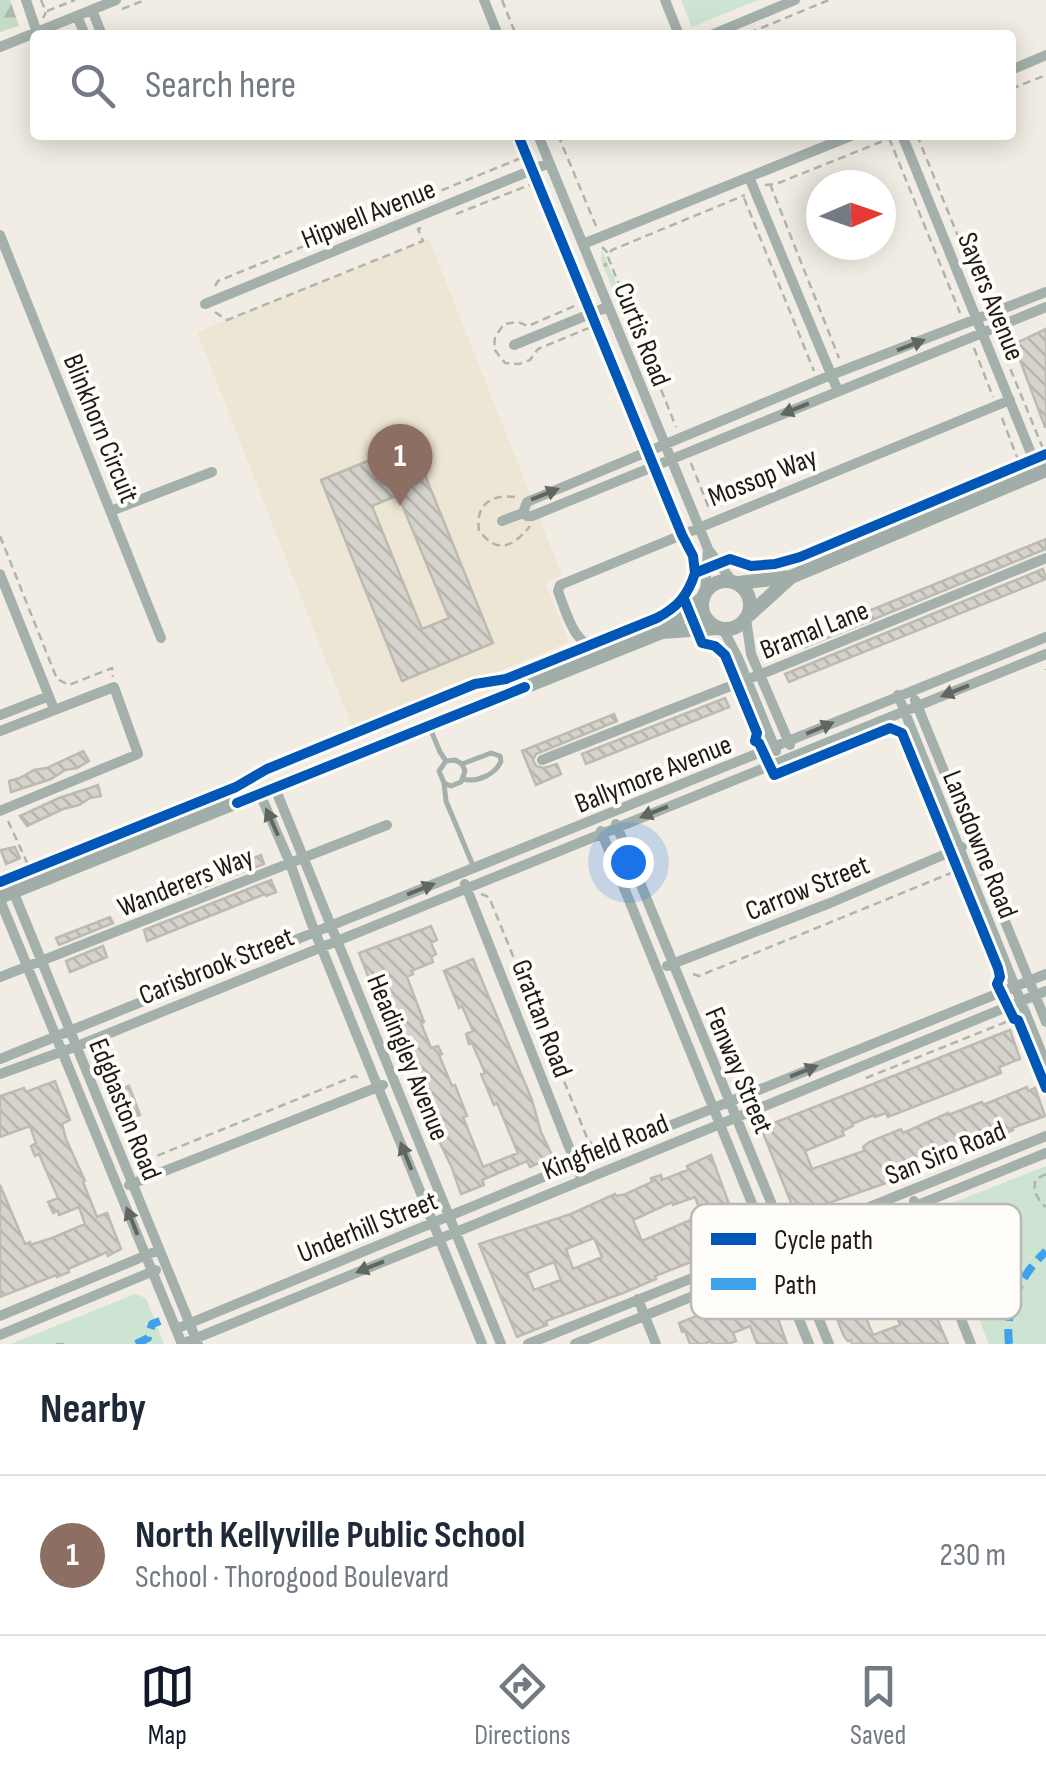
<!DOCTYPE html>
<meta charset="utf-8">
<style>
:root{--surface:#fff;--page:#f2f2f3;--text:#1f2937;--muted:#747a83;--line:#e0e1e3;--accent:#111827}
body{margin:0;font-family:"Sofia Sans Condensed",sans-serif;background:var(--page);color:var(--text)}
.compass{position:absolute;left:806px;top:170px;width:90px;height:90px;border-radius:50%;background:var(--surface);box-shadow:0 5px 25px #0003;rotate:88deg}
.you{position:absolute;left:628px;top:862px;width:35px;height:35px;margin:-25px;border:8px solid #fff;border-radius:50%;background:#1a73e8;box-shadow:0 0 0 15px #1a73e833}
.badge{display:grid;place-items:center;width:65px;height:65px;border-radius:50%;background:var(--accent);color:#fff;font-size:32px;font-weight:700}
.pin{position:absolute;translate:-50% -82px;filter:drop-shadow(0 2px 5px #0008)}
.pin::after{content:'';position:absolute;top:52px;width:35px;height:30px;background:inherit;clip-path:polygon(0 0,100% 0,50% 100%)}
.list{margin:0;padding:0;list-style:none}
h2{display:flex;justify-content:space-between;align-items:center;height:130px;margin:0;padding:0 40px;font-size:42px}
h2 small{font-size:32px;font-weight:400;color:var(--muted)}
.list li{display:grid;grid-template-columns:65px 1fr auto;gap:30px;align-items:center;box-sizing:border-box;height:160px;padding:0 40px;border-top:2px solid var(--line)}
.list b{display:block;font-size:38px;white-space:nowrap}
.list p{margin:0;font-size:32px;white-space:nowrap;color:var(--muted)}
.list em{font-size:32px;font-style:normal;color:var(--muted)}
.icon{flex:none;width:55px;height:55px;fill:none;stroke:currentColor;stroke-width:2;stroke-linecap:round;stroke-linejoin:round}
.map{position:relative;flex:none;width:1046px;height:1344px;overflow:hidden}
.search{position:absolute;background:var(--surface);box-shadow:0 5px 25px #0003;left:30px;right:30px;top:30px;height:110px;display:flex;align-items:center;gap:25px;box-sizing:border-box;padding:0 35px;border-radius:10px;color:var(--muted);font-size:38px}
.sheet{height:290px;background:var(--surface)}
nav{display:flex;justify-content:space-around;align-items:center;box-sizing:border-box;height:140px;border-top:2px solid var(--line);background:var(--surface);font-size:28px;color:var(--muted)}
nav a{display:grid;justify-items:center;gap:5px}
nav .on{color:var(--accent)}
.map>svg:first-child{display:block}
</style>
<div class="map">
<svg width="1046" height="1344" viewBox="0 0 1046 1344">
<defs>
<pattern id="grass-dots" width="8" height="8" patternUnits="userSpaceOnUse" patternTransform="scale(2.5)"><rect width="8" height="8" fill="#cde4d2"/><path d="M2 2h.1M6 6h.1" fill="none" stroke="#b0c3b3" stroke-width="1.8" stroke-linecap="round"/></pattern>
<pattern id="forest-firs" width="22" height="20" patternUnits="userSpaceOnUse" patternTransform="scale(2.5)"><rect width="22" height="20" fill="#c4dbc8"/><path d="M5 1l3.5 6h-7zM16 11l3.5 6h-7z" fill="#a8bbab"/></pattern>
<pattern id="building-back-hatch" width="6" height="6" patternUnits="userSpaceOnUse" patternTransform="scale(2.5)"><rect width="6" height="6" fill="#d6d3cc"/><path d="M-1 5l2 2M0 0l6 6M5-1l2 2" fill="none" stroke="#b7b5ae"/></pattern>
</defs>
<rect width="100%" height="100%" fill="#f1ede4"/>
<path fill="#ede6d4" d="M429 239 562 575 545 583 569 642 354 732 197 332Z"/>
<path fill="url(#grass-dots)" d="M602 250 634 325 628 327 601 260Z"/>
<path fill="url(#forest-firs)" d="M0 0H10L19 26 0 32Z"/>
<path fill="#cde4d2" d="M681 0H758L692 27Z
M1046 1166V1344H989L938 1216 942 1207Z
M135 1294 146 1298 164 1344H11Z"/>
<path fill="url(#building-back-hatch)" stroke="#bdbab2" stroke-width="2.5" fill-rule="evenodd" d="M1046 329V427H1045L1014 344Z
M412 443 493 643 402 681 321 480ZM398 495 449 618 422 629 372 506Z
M1046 539V549L805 647 802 638Z
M1043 569 1046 579 789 682 785 674Z
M725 698 729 707 586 764 582 754Z
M614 714 617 721 536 754 533 760 536 766 544 768 557 764 561 774 536 785 522 751Z
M83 751 89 761 77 768 65 770 51 779 11 792 9 781 20 778 34 770 47 768Z
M98 785 101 796 90 798 79 805 63 809 27 826 20 816 59 798Z
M15 847 20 858 6 864 1 850Z
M261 855 264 864 237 874 234 867Z
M211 877 213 884 187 894 184 887Z
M271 880 276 892 266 896 265 894 147 941 144 930Z
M161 896 163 903 138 913 135 907Z
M110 917 113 923 59 945 56 938Z
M431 926 437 940 431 943 436 954 431 957 433 962 411 971 413 974 407 977 424 1022 421 1023 431 1048 438 1046 442 1054 439 1055 452 1086 455 1085 467 1116 463 1117 483 1167 518 1153 497 1103 494 1105 481 1074 485 1073 472 1043 469 1044 466 1034 473 1031 462 1006 459 1008 444 971 473 959 532 1100 541 1132 553 1157 530 1167 527 1161 482 1180 484 1185 461 1194 452 1168 419 1099 422 1098 380 997 384 995 377 978 370 981 359 953Z
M103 946 107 957 70 972 66 961Z
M1010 1030 1020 1059 999 1067 1001 1073 888 1117 886 1113 875 1117 874 1115 852 1124 853 1126 842 1131 844 1135 805 1151 812 1169 864 1151 863 1147 869 1142 901 1129 903 1133 948 1113V1115L982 1102 983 1105 1027 1087 1028 1091 1035 1088 1045 1116 1012 1128 1013 1130 985 1142 984 1139 959 1149 961 1154 923 1170 921 1166 887 1178 889 1182 823 1205 825 1209 798 1220 761 1128Z
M55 1081 70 1120 62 1124 66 1139 85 1181 83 1182 97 1217 107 1213 121 1249 108 1256 107 1252 68 1269 69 1272 57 1277 56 1275 0 1297V1185L25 1244 30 1242V1245L52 1238 85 1224 79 1207 59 1215 58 1211 53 1213 48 1202 58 1198 39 1154 35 1156 31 1146 36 1143 30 1126 0 1137V1096L24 1088 26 1092Z
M129 1086 140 1115 128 1119 117 1091Z
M711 1155 743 1242 655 1276 656 1279 623 1293 546 1321 547 1325 517 1337 479 1244 571 1214 615 1194 616 1196 626 1194 652 1182 651 1178 661 1175 662 1180 688 1170 687 1166ZM695 1197 702 1215 642 1241 633 1220 672 1202 673 1205ZM594 1238 602 1257 573 1269 566 1249ZM554 1262 561 1280 534 1290 527 1273Z
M907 1231 918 1258 915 1259 929 1300 948 1344H852L851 1340 848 1341 844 1336 827 1295 823 1296 812 1269 849 1252ZM882 1294 886 1304 891 1302 900 1325 873 1335 864 1313 867 1312 863 1301Z
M767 1288 787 1344H757L750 1326 733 1333 736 1341 728 1344H712L711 1341 704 1344H690L685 1331 682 1332 679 1323Z"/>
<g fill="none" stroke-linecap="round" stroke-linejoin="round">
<path stroke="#afb4ae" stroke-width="2.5" stroke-dasharray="8 5" stroke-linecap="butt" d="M41 0 46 12 43 18
M502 0 516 35
M122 9 145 0
M47 11 75 0
M749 33 829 0
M1011 89 1046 75
M558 135 596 226
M917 135 985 303
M889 138 960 313
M770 184 839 358
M765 185 776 184 888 139
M744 198 814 371
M456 214 537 182
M602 247 609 254 608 257 676 427
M610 252 612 250 745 195
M215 286 218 281 526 156
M586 301 528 326 518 322 504 324 495 337 494 349 505 363 519 364 530 360 538 349 596 325
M215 312 227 320 423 241 418 229 421 228
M1008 334 1001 346 1044 451
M974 348 993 397
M1002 418 1020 465
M691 463 710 511
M515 497C491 494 475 505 479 530 497 556 514 546 530 526
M0 536 57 679 69 685 112 668 113 677
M1046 669V670
M8 821 30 869
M481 894 489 897 588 1140 592 1144
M693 974 699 976 956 871
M866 1078 1016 1018
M136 1163 140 1166 144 1161 355 1076 362 1080
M1046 1174 1036 1179C1032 1189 1037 1200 1046 1207
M56 1344H67"/>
<path stroke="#a4b0ab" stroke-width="5" d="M430 728 440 752 446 761
M462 764 465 771 461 782 451 786 444 783 439 771 446 761 455 760 462 764 491 753 500 756 501 761C496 774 477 783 463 779
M444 783 446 801 474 868"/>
<path stroke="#a4b0ab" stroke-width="10" d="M26 0 37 33
M484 0 498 35
M665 0 679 35
M92 10 102 35
M77 16 85 35
M711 35 795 0
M0 47 116 0
M1011 70 1046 55
M538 135 708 549 732 581
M902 135 1039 473
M749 177 838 391
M0 235 161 638
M583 244 853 135
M1046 292 831 375 527 502 523 513 527 516H532L1046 307
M205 304 549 163
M514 345 607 307
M111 511 212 472
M502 521 523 513
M0 574 54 709
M705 592 708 550
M746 619 751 654 790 745
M723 629 738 658 776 751
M604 655C572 640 570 623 558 591L560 585 1010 400
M898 695 1046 1064
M915 700 1046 1022
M0 715 49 696
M0 731 114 687 138 754 0 811
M542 760 769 671 1046 558
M275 788 501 1344
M260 794 290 863 311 922 482 1344
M616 824 829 1344
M601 831 809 1344
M465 884 582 1180
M13 891 198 1344
M0 900 182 1344 1046 991
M667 966 830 903 962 847
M0 977 387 825
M0 1059 1046 637
M0 1074 80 1045 1046 654
M129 1185 383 1085
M914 1201 971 1344
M638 1299 656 1344
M0 1316 159 1250
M176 1329 575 1164 1046 974
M0 1335 156 1270
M528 1344 1046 1136
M575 1344 1046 1153"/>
<path stroke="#a1ada8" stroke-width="14" d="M702 605a24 24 0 1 1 48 0a24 24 0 1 1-48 0Z
M738 583 791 577 1046 470
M749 615 791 577
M662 632 703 598
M0 897 662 632 717 628"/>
<path stroke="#3da2ea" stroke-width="8" stroke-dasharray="15 8" stroke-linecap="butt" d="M136 1344 148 1338 152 1324 160 1321
M1009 1344C1005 1306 1019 1278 1046 1251"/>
<g stroke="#fefdf9" stroke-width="16">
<path id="cycleway" d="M518 135 682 535 693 556 695 573
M684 599 702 643 715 646 725 655 757 733 755 741 759 743 774 775 890 728 902 733 998 968 1000 977 997 984 1014 1019 1018 1020 1046 1088
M237 803 525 687
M0 882 236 787 267 769 475 684 506 679 657 618C678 607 688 595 695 573L730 559 751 566 775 564 800 557 1046 454"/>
</g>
<use href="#cycleway" stroke="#0057b8" stroke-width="10"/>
</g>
<defs><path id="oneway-solid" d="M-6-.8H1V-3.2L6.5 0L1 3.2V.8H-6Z" transform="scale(2.5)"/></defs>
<g fill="#616660">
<use href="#oneway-solid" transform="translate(911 345) rotate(-21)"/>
<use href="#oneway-solid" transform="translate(795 409) rotate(158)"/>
<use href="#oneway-solid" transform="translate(545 494) rotate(-22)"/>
<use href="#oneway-solid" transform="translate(955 691) rotate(158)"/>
<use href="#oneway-solid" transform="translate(820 728) rotate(-23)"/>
<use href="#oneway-solid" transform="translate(654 812) rotate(158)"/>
<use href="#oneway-solid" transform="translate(272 822) rotate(-114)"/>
<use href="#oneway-solid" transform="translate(421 889) rotate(-22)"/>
<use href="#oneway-solid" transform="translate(804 1071) rotate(-22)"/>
<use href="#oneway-solid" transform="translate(406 1156) rotate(-112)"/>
<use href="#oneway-solid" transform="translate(132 1221) rotate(-112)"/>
<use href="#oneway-solid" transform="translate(370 1267) rotate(158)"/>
</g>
<g text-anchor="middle" stroke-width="8" stroke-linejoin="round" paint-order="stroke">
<g font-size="28" fill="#1e1b15" stroke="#fefdf9">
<text transform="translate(368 213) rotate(-22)" y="10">Hipwell Avenue</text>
<text transform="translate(992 296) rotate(68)" y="10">Sayers Avenue</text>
<text transform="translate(643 334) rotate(68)" y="10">Curtis Road</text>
<text transform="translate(102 428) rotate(68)" y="10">Blinkhorn Circuit</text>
<text transform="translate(762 476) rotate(-22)" y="10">Mossop Way</text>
<text transform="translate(814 629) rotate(-22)" y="10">Bramal Lane</text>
<text transform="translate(653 773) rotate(-22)" y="10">Ballymore Avenue</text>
<text transform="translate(981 844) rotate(68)" y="10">Lansdowne Road</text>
<text transform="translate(185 881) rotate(-22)" y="10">Wanderers Way</text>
<text transform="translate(807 887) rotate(-22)" y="10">Carrow Street</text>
<text transform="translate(216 965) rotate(-22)" y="10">Carisbrook Street</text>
<text transform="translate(543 1018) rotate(69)" y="10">Grattan Road</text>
<text transform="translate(409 1057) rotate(68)" y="10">Headingley Avenue</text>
<text transform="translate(740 1070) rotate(67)" y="10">Fenway Street</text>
<text transform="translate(126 1109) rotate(68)" y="10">Edgbaston Road</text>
<text transform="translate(605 1146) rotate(-22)" y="10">Kingfield Road</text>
<text transform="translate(945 1152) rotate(-22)" y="10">San Siro Road</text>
<text transform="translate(367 1226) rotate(-22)" y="10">Underhill Street</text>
</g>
</g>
<rect x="691" y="1204" width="330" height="115" rx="15" fill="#fefdf9" stroke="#bbb9b5" stroke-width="2.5"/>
<rect x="711" y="1233" width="45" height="12" fill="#0057b8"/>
<rect x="711" y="1278" width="45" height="12" fill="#3da2ea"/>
<g font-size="28" fill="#1e1b15">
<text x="774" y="1249">Cycle path</text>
<text x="774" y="1294">Path</text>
</g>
</svg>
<svg class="compass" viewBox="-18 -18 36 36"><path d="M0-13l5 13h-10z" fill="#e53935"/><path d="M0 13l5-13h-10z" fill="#747a83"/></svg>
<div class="you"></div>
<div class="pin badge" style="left:400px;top:506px;background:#8d6e63">1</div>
<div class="search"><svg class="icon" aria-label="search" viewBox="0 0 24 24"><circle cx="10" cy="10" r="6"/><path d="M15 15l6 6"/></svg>Search here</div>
</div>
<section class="sheet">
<h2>Nearby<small></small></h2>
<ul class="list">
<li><span class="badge" style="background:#8d6e63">1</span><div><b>North Kellyville Public School</b><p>School · Thorogood Boulevard</p></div><em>230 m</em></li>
</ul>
</section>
<nav>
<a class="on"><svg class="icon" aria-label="map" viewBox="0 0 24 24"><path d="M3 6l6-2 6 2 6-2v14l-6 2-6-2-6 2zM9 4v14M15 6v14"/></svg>Map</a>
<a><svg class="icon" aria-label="directions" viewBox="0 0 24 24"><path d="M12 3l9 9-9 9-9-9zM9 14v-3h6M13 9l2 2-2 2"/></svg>Directions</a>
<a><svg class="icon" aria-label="saved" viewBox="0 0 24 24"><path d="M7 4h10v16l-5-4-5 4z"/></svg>Saved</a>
</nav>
